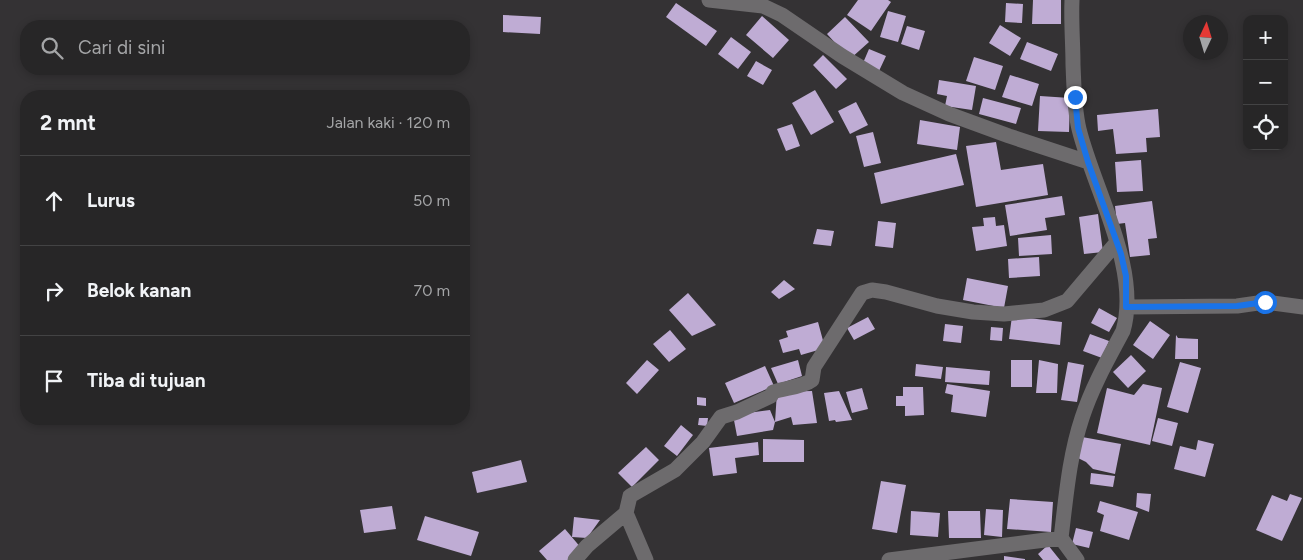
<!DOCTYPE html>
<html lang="id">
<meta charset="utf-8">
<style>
:root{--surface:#272627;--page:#2f2e2f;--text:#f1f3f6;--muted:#a4a5a7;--line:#434344}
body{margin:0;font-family:Figtree,sans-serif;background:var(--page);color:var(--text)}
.controls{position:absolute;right:15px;top:15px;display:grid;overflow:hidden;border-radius:10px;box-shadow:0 2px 8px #0003}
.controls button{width:45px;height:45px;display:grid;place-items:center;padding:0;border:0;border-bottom:1px solid var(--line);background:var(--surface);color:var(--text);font:25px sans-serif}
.compass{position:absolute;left:1183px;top:15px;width:45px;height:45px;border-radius:50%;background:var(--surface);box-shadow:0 2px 8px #0003;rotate:4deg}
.stop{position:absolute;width:15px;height:15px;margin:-11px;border:4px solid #1a73e8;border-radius:50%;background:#fff}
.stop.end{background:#1a73e8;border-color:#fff;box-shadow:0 1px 5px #0008}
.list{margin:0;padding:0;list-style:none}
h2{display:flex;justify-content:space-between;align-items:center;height:65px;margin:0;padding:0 20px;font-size:21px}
h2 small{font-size:16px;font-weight:400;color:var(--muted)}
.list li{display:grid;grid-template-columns:32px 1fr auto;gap:15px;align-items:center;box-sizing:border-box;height:90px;padding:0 20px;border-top:1px solid var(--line)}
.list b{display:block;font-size:19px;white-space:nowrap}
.list em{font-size:16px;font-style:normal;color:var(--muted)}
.icon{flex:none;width:28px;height:28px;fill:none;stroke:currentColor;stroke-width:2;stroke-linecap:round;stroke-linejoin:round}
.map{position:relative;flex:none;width:1303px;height:560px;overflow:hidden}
.search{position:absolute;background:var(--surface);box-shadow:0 2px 8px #0003;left:20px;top:20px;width:450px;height:55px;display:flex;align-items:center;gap:12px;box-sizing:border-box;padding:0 18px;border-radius:20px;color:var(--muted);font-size:19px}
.panel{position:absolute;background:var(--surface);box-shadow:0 2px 8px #0003;left:20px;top:90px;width:450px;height:335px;border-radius:20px}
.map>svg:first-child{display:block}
</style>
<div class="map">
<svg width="1303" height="560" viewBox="0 0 1303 560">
<rect width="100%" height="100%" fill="#343234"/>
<path fill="#bfacd4" d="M858 0H888L891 2 871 31 847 15Z
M1033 0H1061V24H1032Z
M676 3 717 31 706 46 666 17Z
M1006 3 1023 4 1022 23 1005 22Z
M888 11 906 16 898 42 880 37Z
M503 15 541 17 540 34 503 32Z
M762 16 789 40 773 58 746 35Z
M845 17 869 42 850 59 827 34Z
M1000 25 1021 38 1010 56 989 43Z
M907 26 925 31 919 50 901 44Z
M731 37 751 52 738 69 718 54Z
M1027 42 1058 54 1051 71 1020 59Z
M869 49 886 56 879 71 863 63Z
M823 55 847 79 836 89 813 65Z
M974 57 1003 66 995 90 966 81Z
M756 61 772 70 763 85 747 76Z
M1010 75 1039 84 1032 106 1002 97Z
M939 80 976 86 972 110 945 106 947 96 937 94Z
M815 90 834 122 811 135 792 103Z
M1040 96 1070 98 1069 132 1038 131Z
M983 98 1021 108 1016 124 979 114Z
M856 102 868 125 850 134 838 111Z
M1158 109 1160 137 1146 138 1147 152 1116 154 1113 129 1098 131 1097 115Z
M920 120 960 127 957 150 917 144Z
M792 124 800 146 786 151 777 129Z
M873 132 881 163 864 167 856 136Z
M996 142 1001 170 1043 164 1048 195 976 207 966 146Z
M956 154 964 185 881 204 874 173Z
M1141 160 1143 191 1117 192 1115 162Z
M1062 196 1065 215 1045 218 1047 230 1010 236 1005 205Z
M1152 201 1157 238 1148 239 1150 255 1130 257 1125 223 1117 224 1115 206Z
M1098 214 1103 252 1084 254 1079 217Z
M995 217 996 226 1004 225 1007 246 976 251 972 227 984 226 983 218Z
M878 221 896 223 893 248 875 246Z
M817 229 834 231 831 246 813 244Z
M1051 235 1052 254 1019 256 1018 238Z
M1039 257 1040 276 1009 278 1008 259Z
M967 278 1008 286 1004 308 963 300Z
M784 280 795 289 779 299 771 292Z
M688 293 716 325 692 336 669 310Z
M1099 308 1117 318 1109 332 1091 323Z
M1012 316 1062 322 1060 345 1009 339Z
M868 317 875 329 854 340 847 328Z
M1150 321 1170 335 1153 359 1133 345Z
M818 322 825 348 801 355 799 349 783 353 779 340 788 337 786 331Z
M945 324 963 326 961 343 943 341Z
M991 327 1003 328 1002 341 990 340Z
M670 330 686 349 669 362 653 344Z
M1090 334 1109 341 1102 358 1083 351Z
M1176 335 1178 338 1198 339V359H1175Z
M1131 355 1146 371 1128 388 1113 372Z
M647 360 659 370 637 394 626 383Z
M798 360 802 376 778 384 771 368Z
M1011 360H1032V387H1011Z
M1039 360 1058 364 1057 393H1036Z
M1068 362 1084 365 1077 402 1061 400Z
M1180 362 1201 368 1188 413 1167 407Z
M916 364 943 367 941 379 915 376Z
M765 366 774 386 734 403 725 383Z
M946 367 990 371 989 385 945 382Z
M947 384 990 391 986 417 951 412 953 395 945 393Z
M1143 384 1162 388 1150 445 1097 433 1107 388 1134 395Z
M903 387H923L924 415 905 416V406H896V396H903Z
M862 388 868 409 852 413 846 392Z
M812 391 817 423 793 425 791 417 775 422 777 392Z
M839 391 852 420 836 422 835 420 829 421 824 393Z
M697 397 706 398V406L697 405Z
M770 410 775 422 773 430 737 436 733 415Z
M699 418H708L707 426 698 425Z
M1158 418 1178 423 1172 446 1152 441Z
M681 425 693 435 677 456 664 446Z
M1082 437 1121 444 1115 474 1093 469 1086 462 1078 458Z
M763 439 804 440V462H763Z
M1198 440 1214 444 1205 477 1174 469 1180 446 1196 450Z
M758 442 759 455 735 458 737 473 713 476 709 448Z
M646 447 659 460 632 487 618 473Z
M521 460 527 482 477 493 472 472Z
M1091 473 1115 476 1113 487 1090 484Z
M881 481 906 485 897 533 872 529Z
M1137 493 1151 494 1149 512 1136 507Z
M1290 494 1302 498 1282 541 1256 530 1272 495 1287 501Z
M1010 499 1053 502 1051 532 1007 529Z
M1100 501 1138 512 1129 540 1100 531 1104 515 1097 512Z
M392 506 396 529 364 533 360 510Z
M986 509 1003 510 1002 537 984 535Z
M911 511 940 513 938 537 910 535Z
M948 511H980L981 538H949Z
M425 516 479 532 471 556 417 540Z
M574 517 600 520 587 538 572 537Z
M1076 528 1093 532 1089 548 1072 544Z
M565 529 582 549 568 560H547L539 551Z
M1048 545 1060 560H1043L1038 554Z
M1004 556 1025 559V560H1004Z"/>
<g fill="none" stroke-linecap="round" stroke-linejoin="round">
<path stroke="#6d6b6d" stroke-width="15" d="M709 0 763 6 782 15 842 56 903 93 949 114 1009 136 1088 162
M1072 0C1071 22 1073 43 1073 65 1074 86 1074 108 1079 129 1094 190 1141 269 1123 331 1108 359 1092 387 1082 418 1069 457 1066 498 1061 538L1077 560
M1127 307 1237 306 1265 302 1303 307
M575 560 587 546 626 513
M646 560 626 513 630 496 675 470 703 442 721 417 737 412 771 396 773 392C785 388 803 387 812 380L814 367 862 293 872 290 886 292 937 306 973 312 1004 314 1044 310 1067 301 1117 242
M889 560 1061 538"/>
</g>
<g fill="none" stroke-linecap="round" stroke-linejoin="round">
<path stroke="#1a73e8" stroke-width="6" d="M1075 97 1078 128 1088 162 1121 254 1126 276V307L1237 306 1265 302"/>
</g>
</svg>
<div class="controls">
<button>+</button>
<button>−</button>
<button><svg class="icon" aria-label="locate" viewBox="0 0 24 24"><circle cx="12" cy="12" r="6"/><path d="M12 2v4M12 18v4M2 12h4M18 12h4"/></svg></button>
</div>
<svg class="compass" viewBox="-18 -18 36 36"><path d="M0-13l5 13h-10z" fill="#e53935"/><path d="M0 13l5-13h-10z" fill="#a4a5a7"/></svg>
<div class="stop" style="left:1265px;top:302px"></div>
<div class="stop end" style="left:1075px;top:97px"></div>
<div class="search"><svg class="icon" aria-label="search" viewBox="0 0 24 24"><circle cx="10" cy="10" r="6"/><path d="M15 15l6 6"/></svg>Cari di sini</div>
<section class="panel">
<h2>2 mnt<small>Jalan kaki · 120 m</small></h2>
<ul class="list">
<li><svg class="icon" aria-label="ahead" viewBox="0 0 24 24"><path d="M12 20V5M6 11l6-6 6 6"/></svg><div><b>Lurus</b></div><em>50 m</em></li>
<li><svg class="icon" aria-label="right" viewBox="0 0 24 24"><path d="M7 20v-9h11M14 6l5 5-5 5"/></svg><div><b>Belok kanan</b></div><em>70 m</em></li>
<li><svg class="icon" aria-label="arrive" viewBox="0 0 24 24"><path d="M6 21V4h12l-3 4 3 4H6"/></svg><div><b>Tiba di tujuan</b></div></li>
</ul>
</section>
</div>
